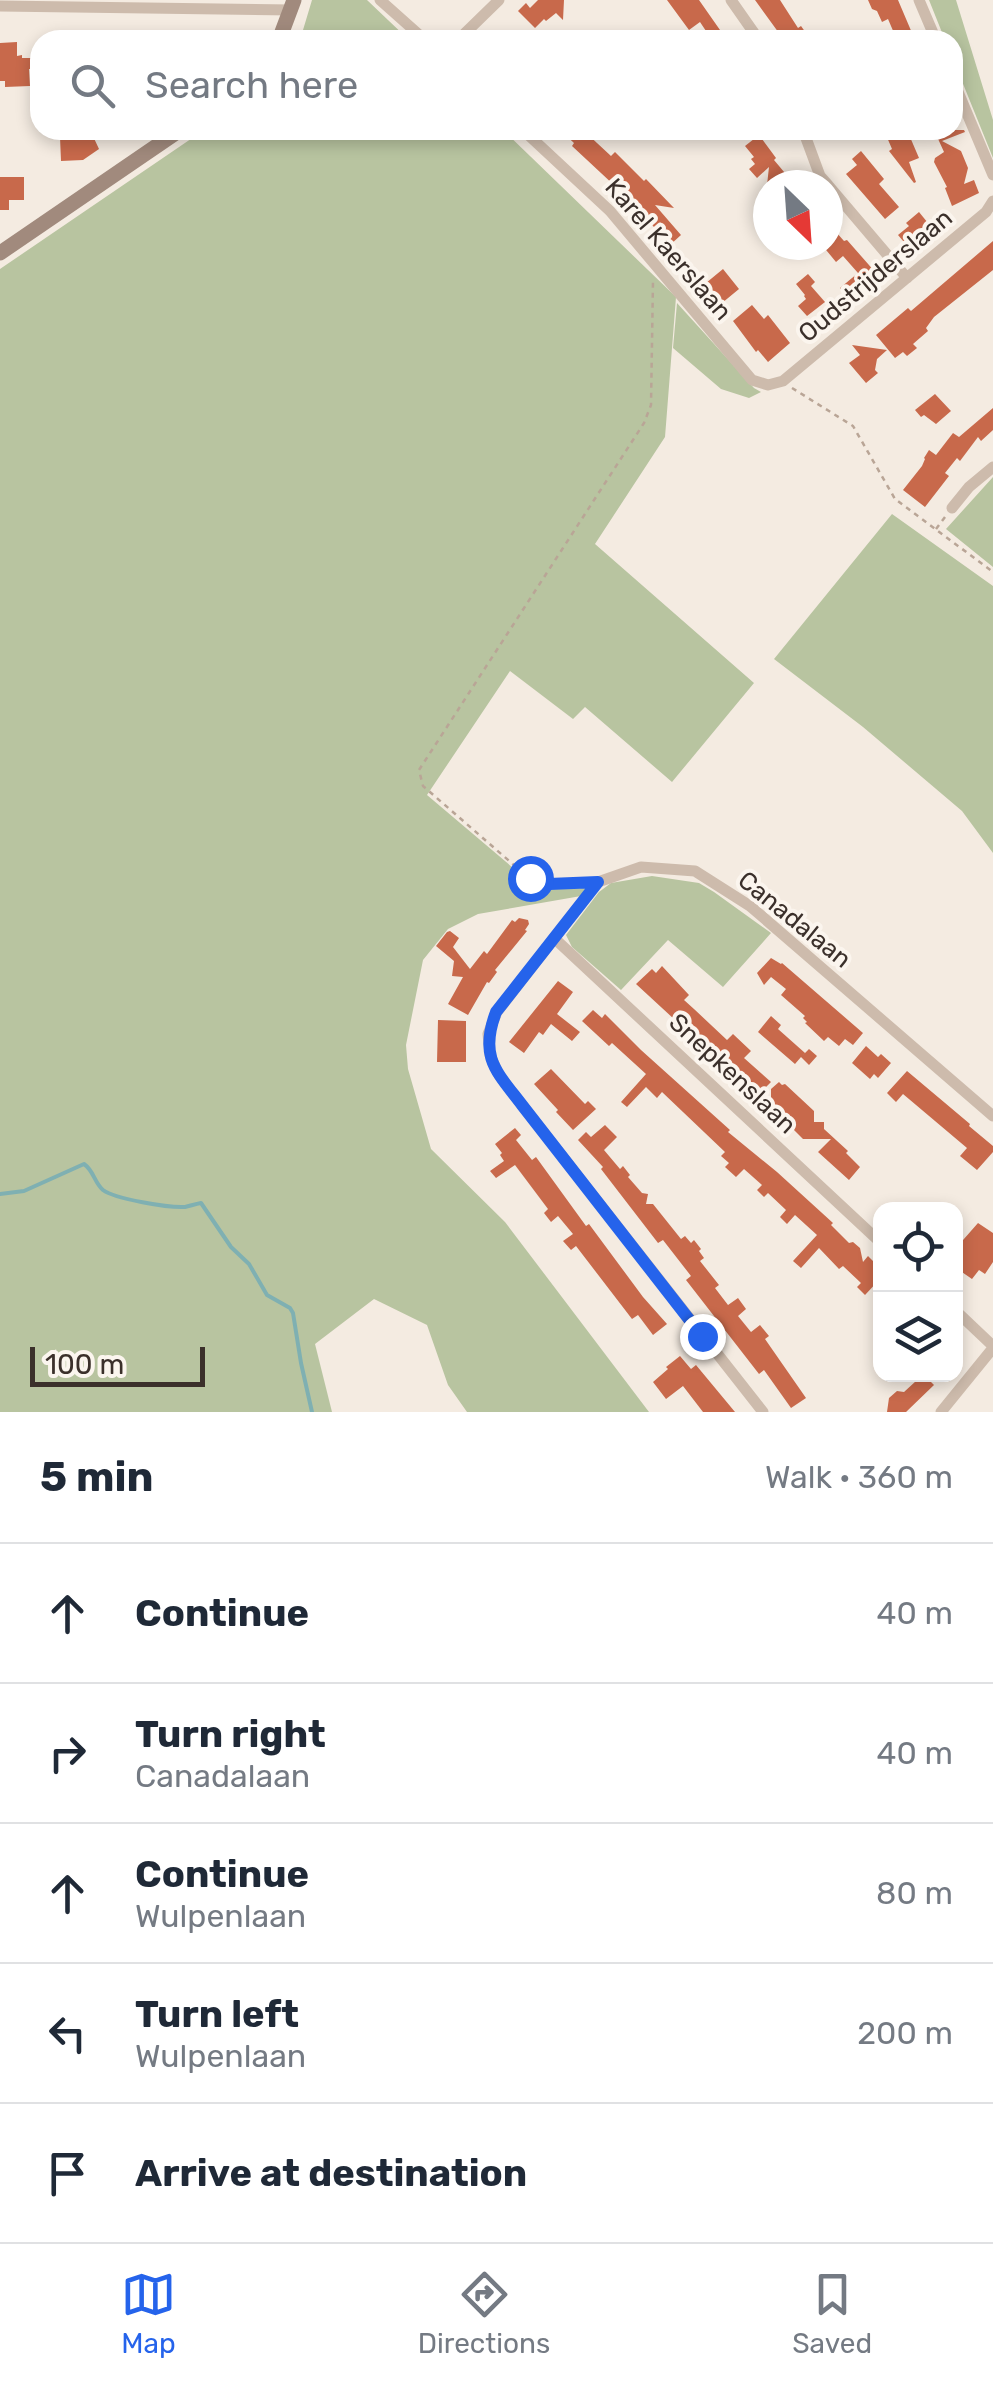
<!DOCTYPE html>
<meta charset="utf-8">
<style>
:root{--surface:#fff;--page:#f2f2f3;--text:#1f2937;--muted:#747a83;--line:#e0e1e3;--accent:#2563eb}
body{margin:0;font-family:Rubik,sans-serif;background:var(--page);color:var(--text)}
.controls{position:absolute;right:30px;bottom:30px;display:grid;overflow:hidden;border-radius:20px;box-shadow:0 5px 15px #0003}
.controls button{width:90px;height:90px;display:grid;place-items:center;padding:0;border:0;border-bottom:2px solid var(--line);background:var(--surface);color:var(--text);font:50px sans-serif}
.compass{position:absolute;left:753px;top:170px;width:90px;height:90px;border-radius:50%;background:var(--surface);box-shadow:0 5px 15px #0003;rotate:155deg}
.scale{position:absolute;left:30px;bottom:25px;width:175px;box-sizing:border-box;padding-left:10px;border:5px solid #3b302b;border-top:0;font-size:28px;line-height:35px;white-space:nowrap;color:#3b302b;-webkit-text-stroke:8px #fbf5ee;paint-order:stroke}
.stop{position:absolute;width:30px;height:30px;margin:-22px;border:8px solid #2563eb;border-radius:50%;background:#fff}
.stop.end{background:#2563eb;border-color:#fff;box-shadow:0 2px 10px #0008}
.list{margin:0;padding:0;list-style:none}
h2{display:flex;justify-content:space-between;align-items:center;height:130px;margin:0;padding:0 40px;font-size:42px}
h2 small{font-size:32px;font-weight:400;color:var(--muted)}
.list li{display:grid;grid-template-columns:65px 1fr auto;gap:30px;align-items:center;box-sizing:border-box;height:140px;padding:0 40px;border-top:2px solid var(--line)}
.list b{display:block;font-size:38px;white-space:nowrap}
.list p{margin:0;font-size:32px;white-space:nowrap;color:var(--muted)}
.list em{font-size:32px;font-style:normal;color:var(--muted)}
.icon{flex:none;width:55px;height:55px;fill:none;stroke:currentColor;stroke-width:2;stroke-linecap:round;stroke-linejoin:round}
.map{position:relative;flex:none;width:993px;height:1412px;overflow:hidden}
.search{position:absolute;background:var(--surface);box-shadow:0 5px 15px #0003;left:30px;right:30px;top:30px;height:110px;display:flex;align-items:center;gap:25px;box-sizing:border-box;padding:0 35px;border-radius:30px;color:var(--muted);font-size:38px}
.sheet{height:830px;background:var(--surface)}
nav{display:flex;justify-content:space-around;align-items:center;box-sizing:border-box;height:140px;border-top:2px solid var(--line);background:var(--surface);font-size:28px;color:var(--muted)}
nav a{display:grid;justify-items:center;gap:5px}
nav .on{color:var(--accent)}
.map>svg:first-child{display:block}
</style>
<div class="map">
<svg width="993" height="1412" viewBox="0 0 993 1412">
<rect width="100%" height="100%" fill="#f4ebe1"/>
<path fill="#b8c4a0" d="M312 0H367L409 40H300Z
M929 0H956L993 120V158L953 59V40H945Z
M204 130H503L676 297 665 437 595 544 754 683 672 782 585 707 573 719 510 671 427 795 532 884 554 887 584 884 588 887 581 896 478 914 448 929 423 960 406 1045 408 1069 431 1149 505 1222 649 1412H467L448 1385 427 1325 374 1299 315 1344 332 1412H0V269Z
M677 303 754 388 761 392 749 398 721 389 673 348Z
M993 477V567L946 529Z
M892 514 993 586V853L962 811 863 727 774 659Z
M652 876 699 883 714 892 771 933 723 987 668 940 621 990 572 947 566 935 599 892 611 883Z"/>
<g fill="none" stroke-linecap="round" stroke-linejoin="round">
<path stroke="#7fb0b2" stroke-width="4" d="M0 1194 24 1191 84 1164C94 1171 94 1182 103 1190 115 1199 169 1208 185 1207 190 1206 195 1204 201 1203L231 1247 249 1264 267 1295 290 1308 293 1313 301 1363 312 1412"/>
</g>
<path fill="#c8694b" d="M538 0H564L563 20 556 13 546 21 544 19 535 28 518 11 526 3 530 8Z
M667 0H699L727 40H712L700 22 689 30Z
M755 0H780L798 28 801 26 811 40H784Z
M868 0H898L915 40H897L888 19 882 22 877 11 872 9Z
M17 42V56L22 55V58H40V69H29L30 86 5 87V81H0V43Z
M560 130H583L611 156 615 152 644 181 646 179 674 208 655 205 681 235 670 245 637 208 640 206 619 184 616 187 572 146 574 143Z
M894 130H907L919 158 909 162 916 182 914 183 889 151 892 149 886 135Z
M934 130H964L965 132 942 141 961 151 968 168 964 184 974 180 979 193 952 206 945 188 947 187 934 162 935 158 944 152Z
M92 134 99 149 83 160 61 161 60 137 75 140 82 135 85 139Z
M759 135 776 158 774 160 795 185H767L769 167 757 178 749 169 755 164 751 159 754 157 745 146Z
M861 151 884 179 879 184 899 207 885 219 846 174 857 165 852 159Z
M0 177H24V200H9V210H0Z
M919 212 932 228 909 248 898 235 909 226 906 223Z
M836 232 844 241 847 240 876 273 847 297 840 288 858 273 843 256 836 262 822 245H828V238Z
M993 241V270L934 317 926 328 928 331 913 344 917 348 907 356 903 352 895 358 876 335 908 308 911 311Z
M723 269 739 289 722 303 706 283Z
M808 274 815 282 811 286 825 302 807 316 798 306 806 299 804 296 805 295 796 284Z
M752 305 764 319 768 315 790 343 768 362 758 350 756 352 733 321Z
M852 345 887 350 877 359 875 370 878 373 866 383 849 363 860 355Z
M935 394 951 411 936 424 924 415 921 417 915 410Z
M993 408V430L981 441 978 437 960 461 957 458 945 473 949 476 925 507 903 490 922 466 925 459 924 458 929 450 936 455 953 433 959 437Z
M519 918 528 920 529 924 525 930 527 931 495 970 497 972 489 983 487 982 468 1015 448 1004 463 977 452 976 454 961 436 946 447 932 450 931 459 938 453 947 470 969 484 951 487 954 512 920 515 922Z
M771 958 781 964 782 963 863 1033 853 1045 845 1039 839 1046 828 1037 824 1041 805 1023 807 1022 803 1018 805 1016 781 995 786 989 771 977 764 985 757 973Z
M662 966 689 995 684 1000 694 1009 727 1040 733 1034 751 1051 744 1058 771 1082 757 1096 713 1055 715 1054 702 1042 700 1043 636 984 652 969 656 973Z
M558 981 573 992 557 1014 580 1032 572 1041 551 1024 543 1035 539 1032 524 1053 509 1042Z
M593 1010 602 1018 605 1014 641 1050 730 1130 728 1132 777 1172 833 1223 831 1225 849 1243 853 1242 860 1248 863 1262 868 1256 880 1268V1279L865 1295 857 1287 861 1283 843 1266 839 1269 819 1248 801 1268 793 1261 817 1235 795 1215 787 1224 780 1217 786 1210 768 1193 764 1197 757 1190 762 1185 744 1169 736 1177 725 1167 729 1163 721 1156 725 1152 662 1092 657 1098 646 1087 627 1107 621 1102 646 1074 612 1043 609 1046 582 1021Z
M771 1016 781 1025 778 1029 805 1053 803 1055 809 1049 817 1056 809 1065 801 1057 795 1064 758 1032Z
M438 1020 466 1021V1062H437Z
M866 1046 878 1057 881 1054 891 1063 878 1078 874 1074 870 1079 852 1063Z
M551 1069 585 1104 588 1101 596 1109 573 1130 556 1112 558 1110 534 1084Z
M907 1071 970 1124 969 1126 993 1146V1152L977 1170 960 1156 967 1148 903 1094 896 1102 887 1093Z
M779 1082 782 1085 785 1084 814 1111V1122H824V1129L848 1151 846 1153 860 1167 849 1180 818 1152 831 1139H803L774 1110 771 1104V1089Z
M605 1125 617 1137 604 1150 620 1169 623 1166 630 1175 628 1177 642 1193 648 1194 646 1204H653L681 1239 685 1236 691 1243 694 1240 701 1249 699 1251 704 1258 700 1261 719 1285 715 1288 728 1305 738 1298 746 1309 738 1316 751 1332 760 1325 769 1336 765 1339 806 1398 791 1408 764 1370 759 1374 686 1280 691 1276 663 1240 658 1243 601 1169 603 1167 578 1140 586 1132 591 1137Z
M515 1128 521 1135 516 1140 532 1160 536 1157 586 1226 589 1224 643 1297 667 1324 653 1335 638 1315 632 1319 576 1246 571 1250 563 1241 573 1234 558 1216 551 1222 544 1213 548 1209 515 1165 496 1178 490 1171 504 1161 500 1155 502 1153 495 1144Z
M978 1223 993 1233V1262L985 1274 979 1270 972 1279 956 1268V1248Z
M680 1356 691 1369 696 1365 735 1412H703L683 1386 666 1399 653 1382 668 1369 666 1367Z
M909 1374H936L930 1381 934 1385 906 1412H887L889 1398 897 1391 904 1392 916 1381Z"/>
<g fill="none" stroke-linecap="round" stroke-linejoin="round">
<path stroke="#b9a596" stroke-width="2.5" stroke-dasharray="5 5" stroke-linecap="butt" d="M792 388 853 426 895 499 993 572
M936 529 945 517
M581 883 549 884 530 879 423 786 419 770 644 423 651 405 653 281"/>
<path stroke="#cdbbac" stroke-width="11" d="M380 0 425 40
M731 0 759 40
M919 0 936 40
M0 6 292 10
M458 40 499 0
M953 80 993 175
M523 130 610 211 752 380 768 385 783 381 986 212 993 201
M803 130 820 176 828 185
M828 185 907 278
M952 508 969 487 993 467
M554 938 880 1242
M956 1311 993 1346
M763 1412 522 1105 499 1075 490 1055 488 1034 497 1012 598 882 641 867 695 871 750 906 993 1116
M941 1412 993 1348"/>
<path stroke="#a18a7d" stroke-width="15" d="M279 40 294 0
M0 253 180 130"/>
</g>
<g fill="none" stroke-linecap="round" stroke-linejoin="round">
<path stroke="#2563eb" stroke-width="12" d="M530 878 549 884 598 882 496 1012C479 1057 496 1071 522 1105L702 1336"/>
</g>
<g text-anchor="middle" stroke-width="8" stroke-linejoin="round" paint-order="stroke">
<g font-size="25" fill="#3b302b" stroke="#fbf5ee">
<text transform="translate(669 249) rotate(49)" y="9">Karel Kaerslaan</text>
<text transform="translate(875 275) rotate(-40)" y="9">Oudstrijderslaan</text>
<text transform="translate(795 919) rotate(39)" y="9">Canadalaan</text>
<text transform="translate(733 1073) rotate(43)" y="9">Snepkenslaan</text>
</g>
</g>
</svg>
<div class="controls">
<button><svg class="icon" aria-label="locate" viewBox="0 0 24 24"><circle cx="12" cy="12" r="6"/><path d="M12 2v4M12 18v4M2 12h4M18 12h4"/></svg></button>
<button><svg class="icon" aria-label="layers" viewBox="0 0 24 24"><path d="M12 4l9 5-9 5-9-5zM3 14l9 5 9-5"/></svg></button>
</div>
<svg class="compass" viewBox="-18 -18 36 36"><path d="M0-13l5 13h-10z" fill="#e53935"/><path d="M0 13l5-13h-10z" fill="#747a83"/></svg>
<div class="scale">100 m</div>
<div class="stop" style="left:530px;top:878px"></div>
<div class="stop end" style="left:702px;top:1336px"></div>
<div class="search"><svg class="icon" aria-label="search" viewBox="0 0 24 24"><circle cx="10" cy="10" r="6"/><path d="M15 15l6 6"/></svg>Search here</div>
</div>
<section class="sheet">
<h2>5 min<small>Walk · 360 m</small></h2>
<ul class="list">
<li><svg class="icon" aria-label="ahead" viewBox="0 0 24 24"><path d="M12 20V5M6 11l6-6 6 6"/></svg><div><b>Continue</b></div><em>40 m</em></li>
<li><svg class="icon" aria-label="right" viewBox="0 0 24 24"><path d="M7 20v-9h11M14 6l5 5-5 5"/></svg><div><b>Turn right</b><p>Canadalaan</p></div><em>40 m</em></li>
<li><svg class="icon" aria-label="ahead" viewBox="0 0 24 24"><path d="M12 20V5M6 11l6-6 6 6"/></svg><div><b>Continue</b><p>Wulpenlaan</p></div><em>80 m</em></li>
<li><svg class="icon" aria-label="left" viewBox="0 0 24 24"><path d="M17 20v-9H6M10 6l-5 5 5 5"/></svg><div><b>Turn left</b><p>Wulpenlaan</p></div><em>200 m</em></li>
<li><svg class="icon" aria-label="arrive" viewBox="0 0 24 24"><path d="M6 21V4h12l-3 4 3 4H6"/></svg><div><b>Arrive at destination</b></div></li>
</ul>
</section>
<nav>
<a class="on"><svg class="icon" aria-label="map" viewBox="0 0 24 24"><path d="M3 6l6-2 6 2 6-2v14l-6 2-6-2-6 2zM9 4v14M15 6v14"/></svg>Map</a>
<a><svg class="icon" aria-label="directions" viewBox="0 0 24 24"><path d="M12 3l9 9-9 9-9-9zM9 14v-3h6M13 9l2 2-2 2"/></svg>Directions</a>
<a><svg class="icon" aria-label="saved" viewBox="0 0 24 24"><path d="M7 4h10v16l-5-4-5 4z"/></svg>Saved</a>
</nav>
